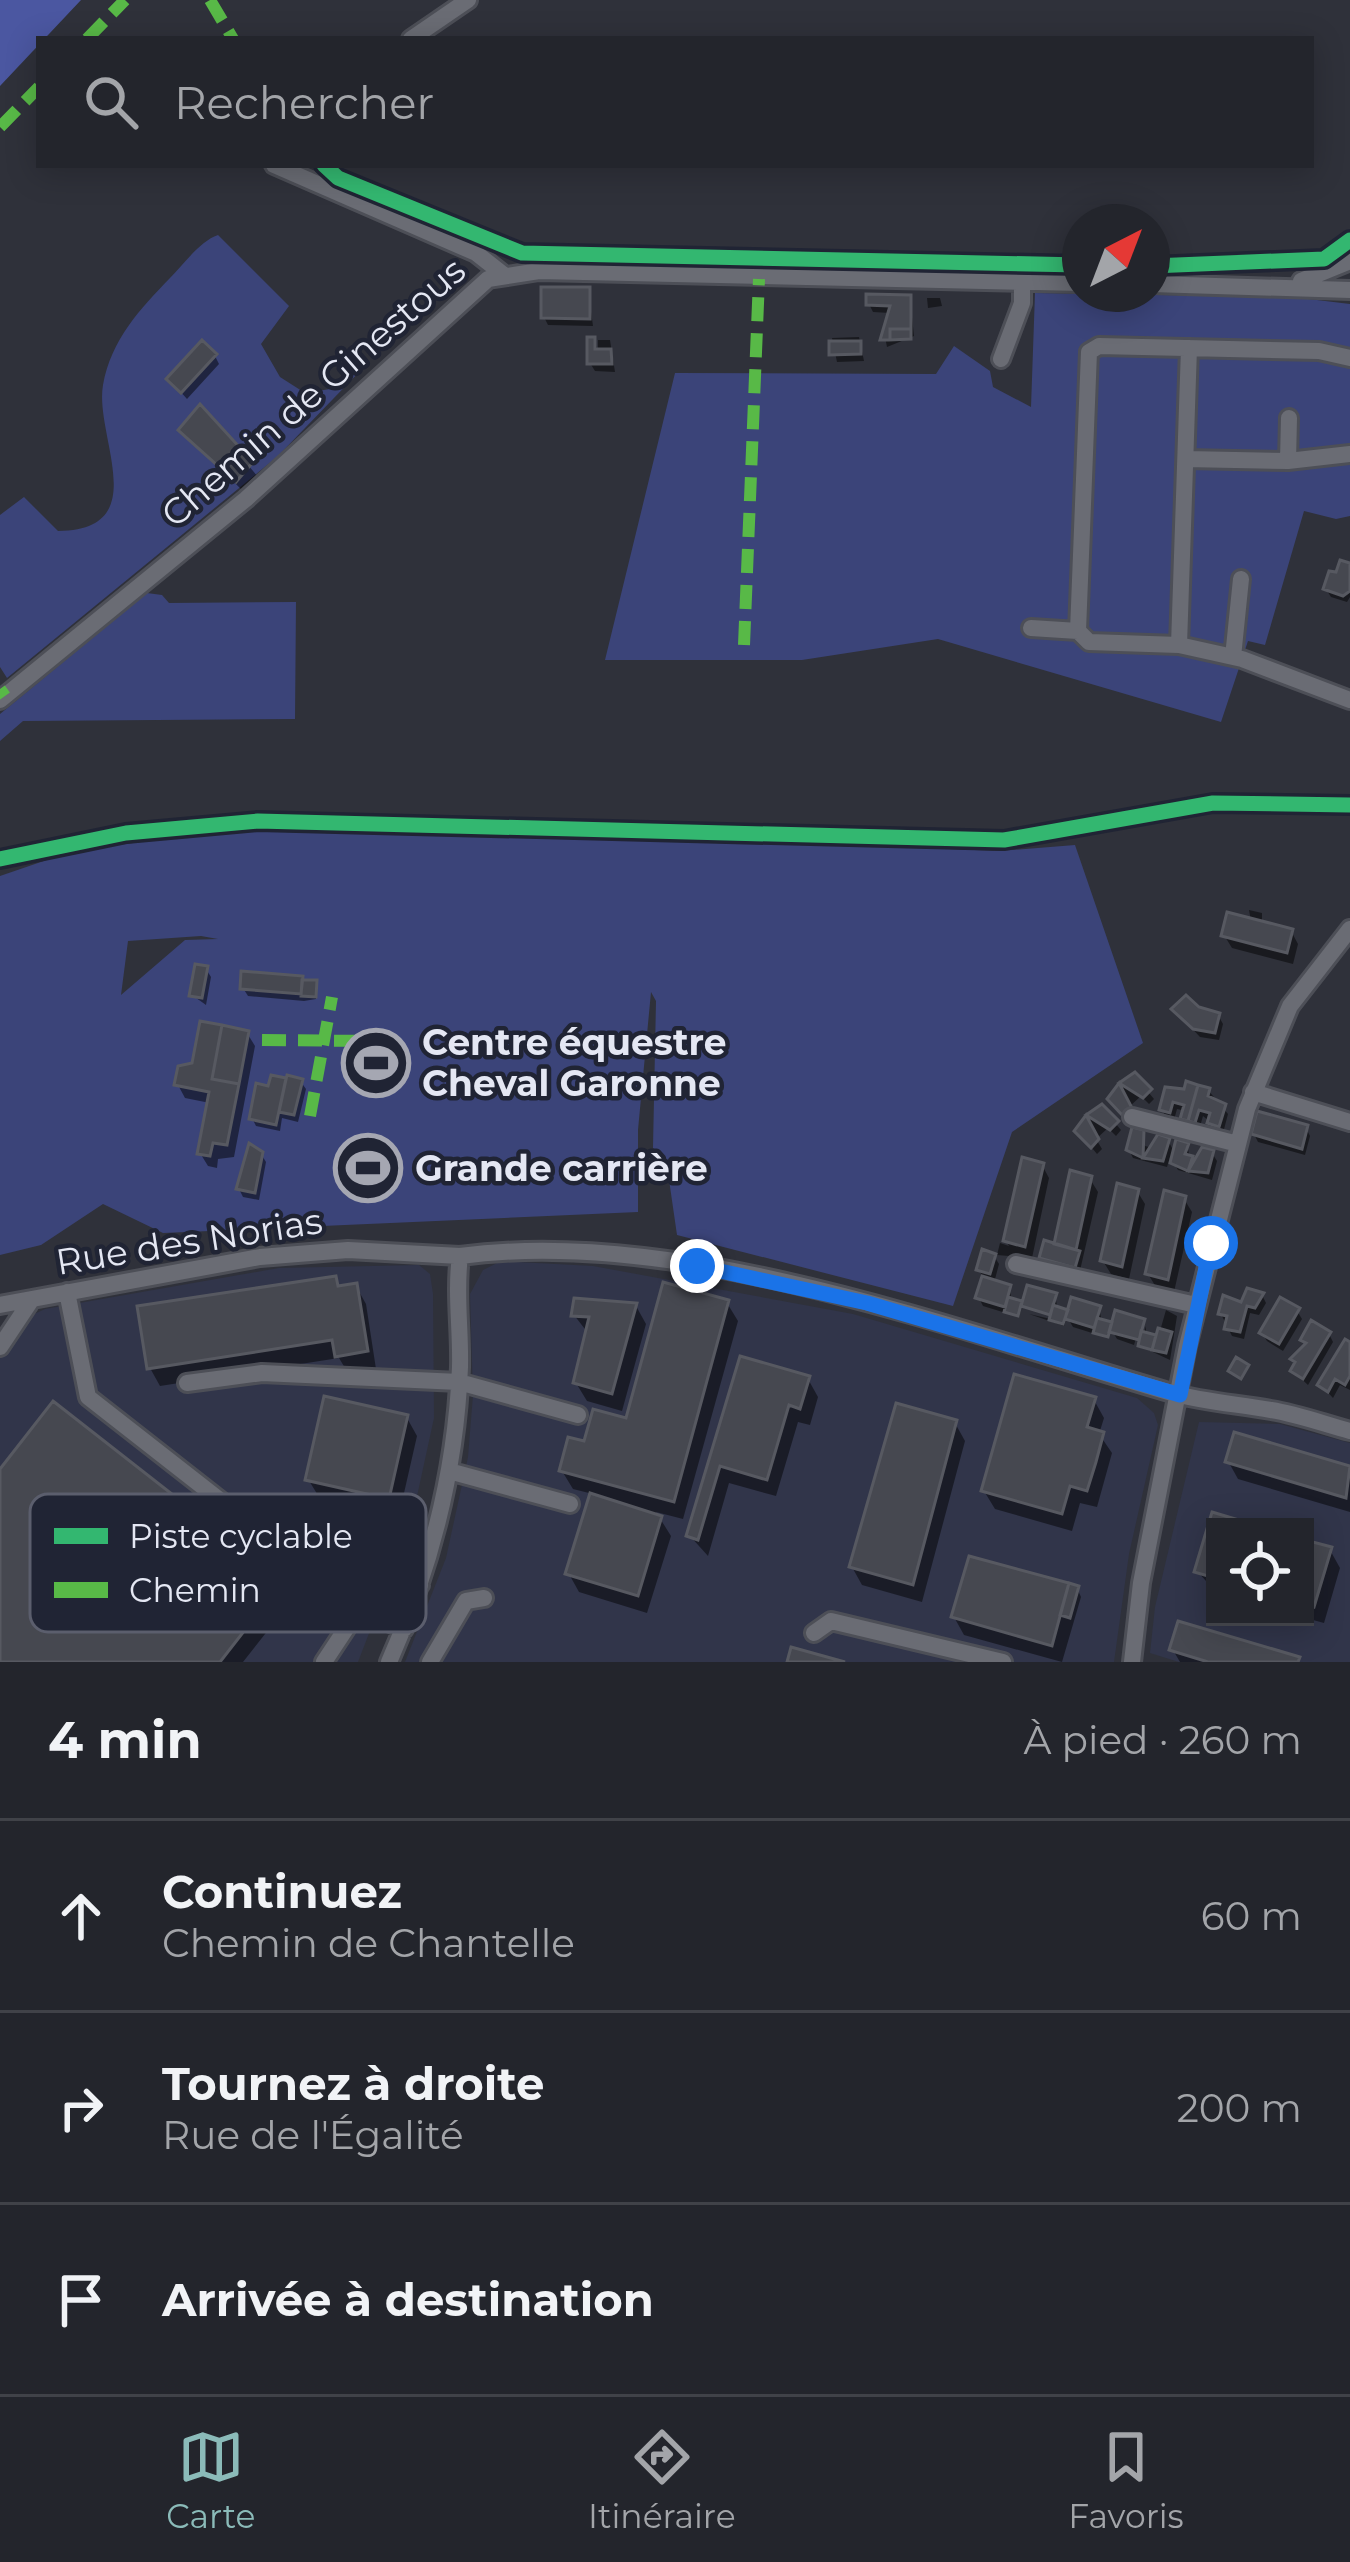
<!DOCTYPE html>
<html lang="fr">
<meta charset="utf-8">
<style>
:root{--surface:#23252c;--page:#2b2d34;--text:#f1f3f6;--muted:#a3a5a9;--line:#404248;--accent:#8bbbb9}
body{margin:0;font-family:Montserrat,sans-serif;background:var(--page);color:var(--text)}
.controls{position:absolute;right:36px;bottom:36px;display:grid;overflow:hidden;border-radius:0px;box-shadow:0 6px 30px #0003}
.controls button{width:108px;height:108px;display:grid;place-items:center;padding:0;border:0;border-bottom:3px solid var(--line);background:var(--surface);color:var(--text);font:60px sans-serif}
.compass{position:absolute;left:1062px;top:204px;width:108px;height:108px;border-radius:50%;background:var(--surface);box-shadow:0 6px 30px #0003;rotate:42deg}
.stop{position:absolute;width:36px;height:36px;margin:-27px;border:9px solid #1a73e8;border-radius:50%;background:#fff}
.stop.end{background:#1a73e8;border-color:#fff;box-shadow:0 3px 12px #0008}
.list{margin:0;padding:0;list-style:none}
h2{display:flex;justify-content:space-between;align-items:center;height:156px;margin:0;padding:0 48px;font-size:51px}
h2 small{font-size:39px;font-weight:400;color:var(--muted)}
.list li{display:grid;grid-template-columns:78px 1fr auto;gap:36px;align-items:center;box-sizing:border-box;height:192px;padding:0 48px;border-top:3px solid var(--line)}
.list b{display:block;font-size:45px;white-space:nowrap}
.list p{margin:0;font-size:39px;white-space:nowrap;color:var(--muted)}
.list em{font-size:39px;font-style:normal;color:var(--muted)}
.icon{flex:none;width:66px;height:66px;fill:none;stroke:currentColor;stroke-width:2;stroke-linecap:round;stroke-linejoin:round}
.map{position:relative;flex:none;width:1350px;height:1662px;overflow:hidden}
.search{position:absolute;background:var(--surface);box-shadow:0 6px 30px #0003;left:36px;right:36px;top:36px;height:132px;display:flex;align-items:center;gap:30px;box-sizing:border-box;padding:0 42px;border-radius:0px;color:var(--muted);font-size:45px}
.sheet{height:732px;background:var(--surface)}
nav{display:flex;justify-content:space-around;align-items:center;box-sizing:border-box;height:168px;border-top:3px solid var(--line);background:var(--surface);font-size:33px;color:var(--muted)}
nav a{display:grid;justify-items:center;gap:6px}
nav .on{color:var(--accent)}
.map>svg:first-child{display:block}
</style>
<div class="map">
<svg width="1350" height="1662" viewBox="0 0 1350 1662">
<rect width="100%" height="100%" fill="#2f313a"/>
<path fill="#31354a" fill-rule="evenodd" d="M501 1261 593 1266 853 1314 1137 1398 1154 1413 1158 1425 1129 1554 1114 1662H405L446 1558 468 1457 473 1395 470 1294 483 1270Z
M419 1265 430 1274 433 1294 434 1418 411 1524 358 1662H0V1330L45 1309 279 1268Z
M1199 1422 1280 1424 1350 1443V1662H1179L1150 1653 1155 1607ZM1215 1527H1305V1617H1215Z"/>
<path fill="#3b4479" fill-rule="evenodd" d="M218 235 289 306 261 344 280 377 305 393 330 389 361 370 277 457 7 678 0 667V515L24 497 58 531C155 530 94 436 103 385 111 340 140 309 170 278 184 264 200 241 218 235Z
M1035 293 1292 297 1350 304V516L1336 519 1304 511 1265 645 1248 641 1221 722 938 639 802 660H605L675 373 936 374 954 346 990 371 993 387 1031 407Z
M147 593 162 595 169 603 296 602 295 719 23 721 0 741V714Z
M238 829H454L1000 851 1075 845 1143 1043 1012 1132 953 1306 677 1235 666 1159 653 1148 656 1001 651 992 638 1130V1212L163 1233 103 1204 41 1245 0 1255V876L73 851ZM201 936 218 939 185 940 121 995 128 941Z"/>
<path fill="#4b57a1" d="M0 0H81L0 86Z"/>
<path fill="#0007" d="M588 290 593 326 548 325 544 317Z
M910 298 914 336 887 347 883 327 890 313 873 312 869 304Z
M927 298H940L942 306 928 308Z
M859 337 864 361 837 362 832 338Z
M593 340 598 350V340H610L615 372 595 371 590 363Z
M215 356 219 364 187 399 170 380Z
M181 430 237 452 258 477 245 493Z
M1350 566V597L1347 602 1331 597 1326 589Z
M1249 910 1262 913V924L1291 931 1298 944 1293 964 1232 948 1224 935 1251 921Z
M206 969 211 977 206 1005 192 995Z
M316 983V999L304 1001 248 996 243 988Z
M1175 1010 1218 1015 1223 1024 1219 1040 1200 1037Z
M247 1033 255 1046 234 1157 218 1159 217 1168 208 1166 200 1153 210 1103 185 1098 178 1085 194 1065Z
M1135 1076 1154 1099 1149 1104 1141 1096 1129 1107V1123L1110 1100Z
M273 1078 301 1082 306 1089 298 1122 282 1118 280 1131 256 1126 252 1118Z
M1167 1090H1208L1228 1114 1223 1133 1203 1116 1199 1130 1188 1126 1186 1111 1177 1109 1174 1120 1166 1117 1162 1109Z
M1102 1108 1121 1130 1116 1136 1108 1128 1096 1139 1102 1149 1097 1154 1078 1131Z
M1306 1128 1310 1136 1305 1155 1258 1142 1254 1134Z
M1142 1133 1145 1146 1157 1149 1168 1140 1175 1154 1187 1145 1190 1158 1201 1161 1212 1153 1217 1161 1212 1180 1178 1170 1170 1157 1167 1167 1133 1158 1129 1150Z
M261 1154 266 1162 259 1200 243 1197 239 1189Z
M1042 1165 1049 1178 1032 1258 997 1255 1000 1243 1009 1246 1006 1240Z
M1090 1179 1098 1192 1079 1275 1046 1265 1042 1257 1057 1247Z
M1137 1191 1145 1204 1129 1279 1111 1274 1103 1261Z
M1184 1199 1192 1212 1174 1292 1156 1287 1148 1274Z
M994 1256 999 1264 994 1283 1009 1287 1012 1301 1023 1304 1019 1317 983 1306 979 1298 984 1279 979 1270Z
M334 1279 340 1289 356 1286 366 1304 376 1369 348 1373 339 1358 160 1386 150 1368Z
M1262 1295 1266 1303 1259 1315 1250 1313 1244 1339 1232 1336 1221 1314Z
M1055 1296 1058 1310 1070 1313 1099 1308 1102 1322 1141 1321 1134 1345 1117 1339 1111 1329 1108 1338 1073 1327 1067 1317 1064 1326 1029 1314 1064 1322 1066 1316 1023 1304Z
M727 1303 738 1321 683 1519 656 1512 671 1536 647 1613 579 1592 569 1574 593 1494 573 1489 562 1471 586 1445 628 1421Z
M636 1306 646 1324 622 1411 587 1401 576 1383 588 1333 574 1315Z
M1166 1310 1177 1316 1170 1360 1140 1346 1146 1326V1335L1158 1338Z
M1297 1311 1302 1319 1283 1351 1267 1341 1262 1333Z
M1329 1334 1333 1342 1308 1385 1293 1371 1307 1346 1303 1340Z
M1350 1345V1390L1340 1385 1333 1398 1321 1385Z
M742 1359 808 1379 818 1397 810 1425 798 1422 776 1496 729 1483 708 1556 690 1536Z
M1094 1400 1104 1418 1099 1434 1112 1453 1097 1507 1080 1503 1072 1531 995 1509 984 1491Z
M407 1418 417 1436 399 1515 319 1497 308 1479Z
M955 1423 965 1441 922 1602 862 1585 852 1567Z
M1236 1435 1350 1470V1512L1238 1479 1228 1461Z
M0 1474 281 1583 291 1601 243 1662H0Z
M1214 1516 1252 1527H1215V1591L1197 1571Z
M1305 1543 1330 1550 1340 1568 1324 1623 1302 1617Z
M1077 1588 1081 1597 1062 1662 964 1635 954 1617Z
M1173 1650 1298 1660 1299 1662H1180Z"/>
<path fill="#464850" stroke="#575961" stroke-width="3" d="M541 287H590V319L541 318Z
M866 294 911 295V329H890V340H880L890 306 866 305Z
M890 329H911V339L890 340Z
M587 337H595V349H611L612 364H587Z
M202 340 217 354 181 393 166 379Z
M829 341H861V354L829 355Z
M200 404 253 462 236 482 178 430Z
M1340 560 1350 563V591L1343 596 1323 589 1329 571 1336 572Z
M1227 912 1293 929 1287 953 1221 936Z
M195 964 208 966 202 998 189 996Z
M241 971 303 976 301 994 240 989Z
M302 980H317L316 997 301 996Z
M1186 995 1199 1007 1220 1013 1215 1033 1193 1029 1171 1009Z
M200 1021 222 1025 212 1079 239 1084 227 1145 213 1143 210 1156 197 1154 209 1092 174 1085 178 1066 192 1063Z
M222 1025 249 1031 239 1084 212 1079Z
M1135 1072 1152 1089 1143 1098 1119 1083Z
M271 1075 286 1078 276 1125 249 1119 256 1083 268 1086Z
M287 1075 303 1079 294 1115 279 1112Z
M1186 1081 1198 1085 1188 1121 1180 1119 1184 1105 1173 1102 1170 1113 1159 1110 1165 1087 1184 1089Z
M1119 1083 1132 1108 1124 1117 1107 1099Z
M1198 1085 1210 1088 1208 1096 1226 1104 1219 1127 1207 1123 1210 1113 1199 1110 1195 1123 1188 1121Z
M1102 1104 1119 1121 1110 1130 1086 1115Z
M1257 1111 1308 1125 1302 1149 1251 1134Z
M1086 1115 1099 1139 1091 1148 1074 1131Z
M1132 1127 1144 1130 1143 1158 1126 1150Z
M1158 1134 1170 1138 1163 1161 1143 1158Z
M1176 1139 1189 1143 1185 1154 1193 1156 1188 1171 1170 1163Z
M249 1143 263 1152 255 1193 236 1189Z
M1202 1147 1214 1150 1208 1173 1188 1171Z
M1022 1157 1044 1163 1025 1247 1003 1241Z
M1070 1170 1092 1176 1076 1250 1054 1244Z
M1117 1183 1139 1189 1122 1267 1100 1261Z
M1164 1190 1186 1196 1168 1280 1145 1274Z
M1044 1240 1080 1251 1075 1268 1039 1258Z
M982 1249 996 1254 990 1274 976 1270Z
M336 1276 338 1286 357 1283 368 1351 335 1357 332 1340 147 1369 137 1306Z
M982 1276 1011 1285 1005 1307 975 1298Z
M663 1282 729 1300 674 1502 559 1471 568 1437 584 1441 593 1409 626 1418Z
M1027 1285 1057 1293 1050 1315 1021 1306Z
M1247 1288 1264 1293 1255 1308 1247 1306 1240 1332 1224 1329 1227 1316 1218 1314 1223 1295 1241 1302Z
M1008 1297 1022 1301 1018 1316 1004 1312Z
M1071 1297 1101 1306 1094 1328 1065 1319Z
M1280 1297 1300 1308 1279 1344 1259 1333Z
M574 1298 637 1303 612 1394 573 1383 589 1317 571 1316Z
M1053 1305 1068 1310 1063 1324 1049 1320Z
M1115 1310 1145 1319 1139 1340 1109 1332Z
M1097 1318 1112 1322 1108 1337 1093 1333Z
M1311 1320 1331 1332 1303 1379 1290 1371 1295 1362 1290 1359 1306 1343 1300 1340Z
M1158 1328 1172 1332 1166 1353 1152 1350Z
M1141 1331 1156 1335 1152 1350 1138 1346Z
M1345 1339 1350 1342V1376L1345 1385 1335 1379 1328 1392 1317 1385Z
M740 1356 810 1376 800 1409 789 1405 767 1480 720 1466 698 1540 686 1536Z
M1236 1357 1249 1365 1241 1379 1228 1371Z
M1014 1374 1096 1397 1087 1427 1104 1432 1096 1462 1087 1491 1070 1486 1062 1514 981 1491Z
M324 1396 408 1415 389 1499 305 1480Z
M53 1401 283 1581 220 1662H0V1469Z
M896 1403 957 1420 913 1585 849 1567Z
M1234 1432 1350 1466 1346 1498 1225 1462Z
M590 1493 662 1516 638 1596 565 1574Z
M1212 1512 1262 1527H1215V1578L1194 1572Z
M1305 1540 1332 1547 1314 1607 1305 1604Z
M969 1556 1069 1583 1052 1646 951 1617Z
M1069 1583 1079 1586 1070 1618 1060 1615Z
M1178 1621 1300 1657 1298 1662H1208L1169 1650Z
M791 1647 845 1662H787Z"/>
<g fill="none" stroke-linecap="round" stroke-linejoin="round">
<g stroke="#4d4f57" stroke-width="22">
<path id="minor" d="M411 39 468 0
M274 165 476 253 504 275
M1301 281 1350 261
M1152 284 1350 290
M1350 358 1319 351 1099 346 1089 352 1078 631 1089 642 1179 645 1242 659 1350 700
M1001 359 1022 303V283
M1186 459 1288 461 1350 454
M1288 461 1289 418
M1031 628 1078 631
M1179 645 1189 348
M1233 657 1241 579
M0 700 246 499 488 279 539 271 1080 283
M1253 1092 1350 1122
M1132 1117 1238 1144
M1016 1264 1196 1305
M67 1292 88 1397 359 1609 404 1629
M0 1305 260 1257 348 1250 460 1256
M0 1347 32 1299
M187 1383 262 1373 459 1382 578 1415
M449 1471 570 1504
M335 1511 331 1527 384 1571 420 1585
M814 1633 831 1621 1003 1662
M324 1662 359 1609
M389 1662C431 1568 456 1470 460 1367 461 1329 455 1293 460 1256 684 1226 958 1331 1172 1393 1205 1402 1237 1404 1271 1410 1297 1414 1324 1424 1350 1431
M430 1662 466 1601 484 1598
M1132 1662 1141 1583 1187 1346 1247 1109 1290 1006 1350 929"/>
</g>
<use href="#minor" stroke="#6a6c74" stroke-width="16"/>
<path stroke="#58b947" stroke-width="12" stroke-dasharray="24 12" stroke-linecap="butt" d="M210 0 233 39
M87 39 125 0
M0 127 39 87
M744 645 759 279
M0 689 5 696
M262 1040 375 1041
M310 1116 332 997"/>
<g stroke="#202434" stroke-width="22">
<path id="cycleway" d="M324 165 338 178 522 253 1080 265
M1152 266 1324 259 1350 240
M0 859 126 833 258 821 1004 840 1213 803 1350 805"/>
</g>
<use href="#cycleway" stroke="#33b770" stroke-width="15"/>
</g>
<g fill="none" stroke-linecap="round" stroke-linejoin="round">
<path stroke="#1a73e8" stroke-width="15" d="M697 1266 867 1303 1180 1395 1211 1243"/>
</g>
<defs>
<g id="stadium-ring" transform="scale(3.45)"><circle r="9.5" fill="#202434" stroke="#a5a7b2" stroke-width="1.5"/><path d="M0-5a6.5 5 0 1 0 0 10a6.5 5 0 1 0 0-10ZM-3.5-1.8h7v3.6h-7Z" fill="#a5a7b2"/></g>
</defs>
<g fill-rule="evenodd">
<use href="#stadium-ring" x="376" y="1063"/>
<use href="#stadium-ring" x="368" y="1168"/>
</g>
<g text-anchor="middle" stroke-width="9" stroke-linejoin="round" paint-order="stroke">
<g font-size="36" fill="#e4e7f3" stroke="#202434">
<text transform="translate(313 392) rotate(-41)" y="13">Chemin de Ginestous</text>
<text transform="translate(189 1241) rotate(-9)" y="13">Rue des Norias</text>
</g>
<g font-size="36" font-weight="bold" fill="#e4e7f3" stroke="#202434" text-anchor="start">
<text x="422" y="1055">Centre équestre<tspan x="422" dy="41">Cheval Garonne</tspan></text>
<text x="415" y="1181">Grande carrière</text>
</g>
</g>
<rect x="30" y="1494" width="396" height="138" rx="18" fill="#202434" stroke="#5b5e6d" stroke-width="3"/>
<rect x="54" y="1528" width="54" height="16" fill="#33b770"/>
<rect x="54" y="1582" width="54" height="16" fill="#58b947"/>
<g font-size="33" fill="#e4e7f3">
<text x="129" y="1548">Piste cyclable</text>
<text x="129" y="1602">Chemin</text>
</g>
</svg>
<div class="controls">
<button><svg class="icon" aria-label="locate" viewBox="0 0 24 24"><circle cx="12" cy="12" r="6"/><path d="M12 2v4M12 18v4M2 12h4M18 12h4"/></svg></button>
</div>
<svg class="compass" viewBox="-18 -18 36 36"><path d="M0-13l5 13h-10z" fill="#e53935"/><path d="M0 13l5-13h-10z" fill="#a3a5a9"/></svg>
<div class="stop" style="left:1211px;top:1243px"></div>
<div class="stop end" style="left:697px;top:1266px"></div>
<div class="search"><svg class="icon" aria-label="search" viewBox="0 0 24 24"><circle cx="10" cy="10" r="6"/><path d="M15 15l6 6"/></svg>Rechercher</div>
</div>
<section class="sheet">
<h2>4 min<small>À pied · 260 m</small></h2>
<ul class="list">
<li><svg class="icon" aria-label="ahead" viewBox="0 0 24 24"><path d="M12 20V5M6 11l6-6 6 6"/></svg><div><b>Continuez</b><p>Chemin de Chantelle</p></div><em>60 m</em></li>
<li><svg class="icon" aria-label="right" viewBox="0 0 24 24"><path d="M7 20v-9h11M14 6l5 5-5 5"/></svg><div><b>Tournez à droite</b><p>Rue de l'Égalité</p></div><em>200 m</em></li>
<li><svg class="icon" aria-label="arrive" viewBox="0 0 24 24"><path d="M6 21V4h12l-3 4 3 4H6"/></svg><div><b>Arrivée à destination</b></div></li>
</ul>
</section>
<nav>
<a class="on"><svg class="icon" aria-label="map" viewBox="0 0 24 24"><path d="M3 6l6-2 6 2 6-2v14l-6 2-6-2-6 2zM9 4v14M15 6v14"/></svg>Carte</a>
<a><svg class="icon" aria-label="directions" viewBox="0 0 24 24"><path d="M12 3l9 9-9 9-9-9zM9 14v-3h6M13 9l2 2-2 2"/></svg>Itinéraire</a>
<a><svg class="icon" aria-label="saved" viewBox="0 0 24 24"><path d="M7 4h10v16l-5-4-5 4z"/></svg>Favoris</a>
</nav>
